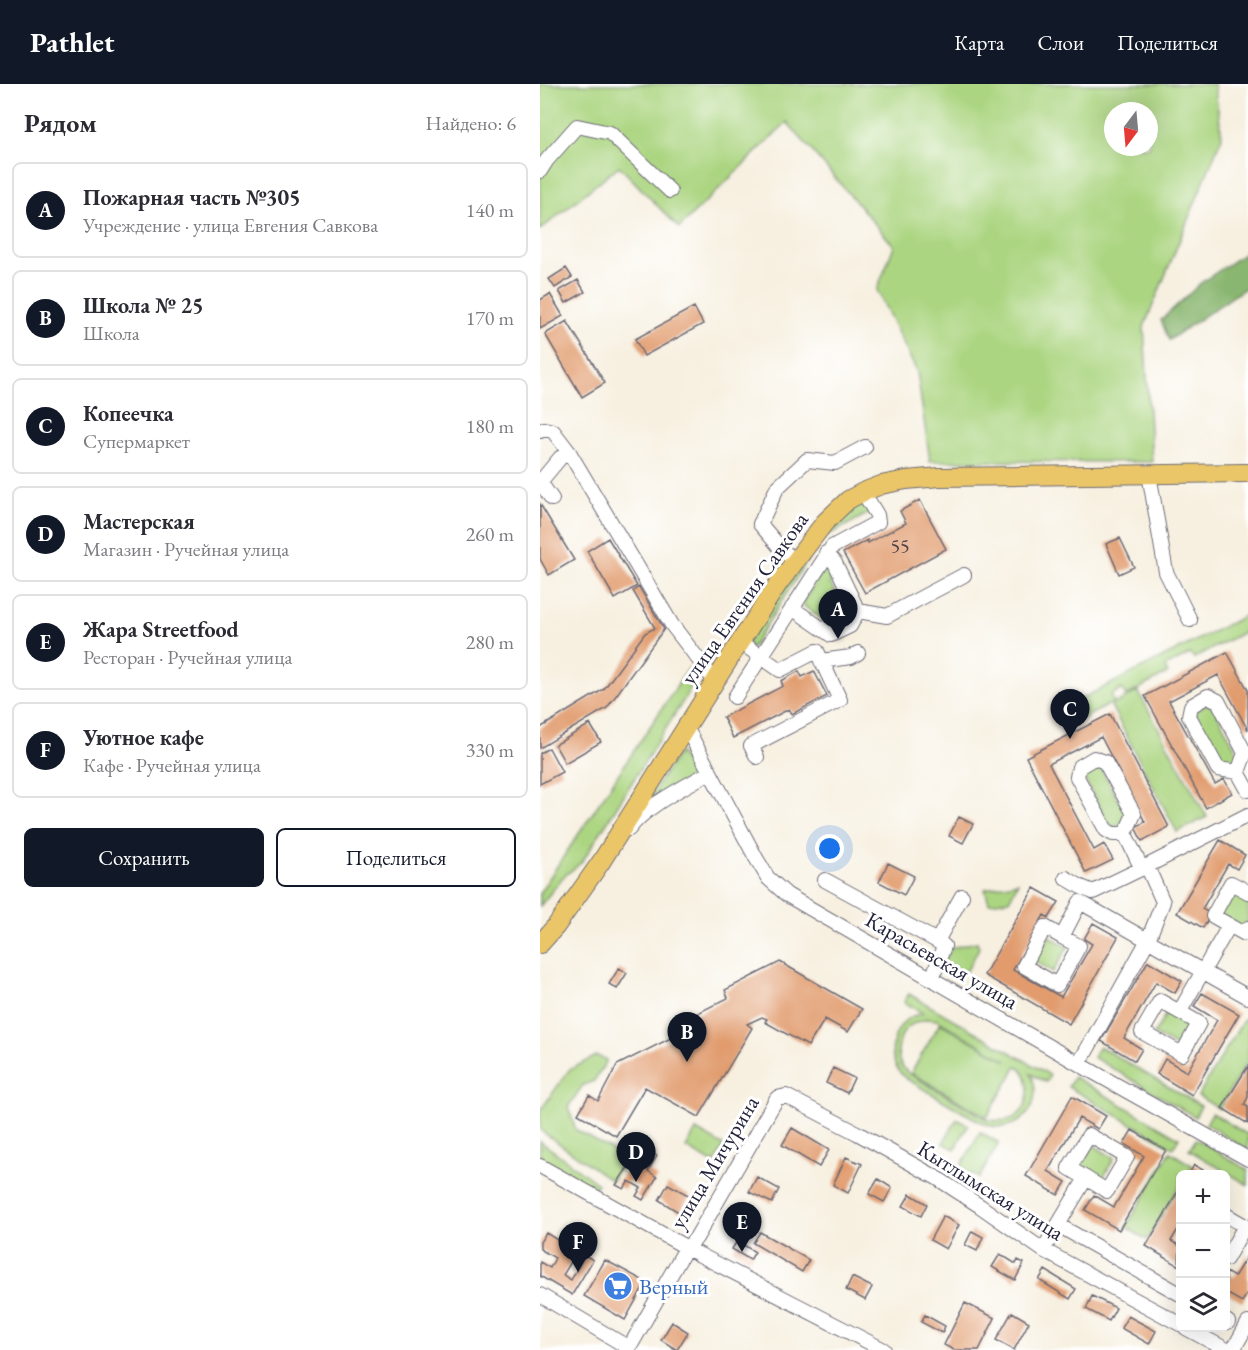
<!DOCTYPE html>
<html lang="ru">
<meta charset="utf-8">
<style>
:root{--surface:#fff;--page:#f2f2f3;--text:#2b2b33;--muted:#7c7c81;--line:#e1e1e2;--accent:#111827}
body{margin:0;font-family:"EB Garamond",serif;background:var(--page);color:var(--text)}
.controls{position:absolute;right:18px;bottom:18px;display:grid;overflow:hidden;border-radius:9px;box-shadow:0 6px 24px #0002}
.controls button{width:54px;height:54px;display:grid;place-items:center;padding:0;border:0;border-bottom:2px solid var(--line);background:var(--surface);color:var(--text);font:30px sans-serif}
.compass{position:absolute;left:564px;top:18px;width:54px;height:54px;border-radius:50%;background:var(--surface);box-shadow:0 6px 24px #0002;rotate:196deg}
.you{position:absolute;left:290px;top:765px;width:21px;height:21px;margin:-15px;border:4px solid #fff;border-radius:50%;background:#1a73e8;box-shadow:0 0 0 9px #1a73e833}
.badge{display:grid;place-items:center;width:39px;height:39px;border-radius:50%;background:var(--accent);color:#fff;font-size:20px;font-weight:700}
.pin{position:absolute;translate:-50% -50px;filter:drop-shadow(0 2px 3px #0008)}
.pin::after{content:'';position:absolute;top:32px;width:21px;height:18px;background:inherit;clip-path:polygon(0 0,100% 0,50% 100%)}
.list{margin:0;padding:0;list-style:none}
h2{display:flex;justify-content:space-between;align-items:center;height:78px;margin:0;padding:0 24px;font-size:26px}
h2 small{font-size:20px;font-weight:400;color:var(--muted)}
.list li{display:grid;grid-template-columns:39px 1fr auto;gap:18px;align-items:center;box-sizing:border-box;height:96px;margin:0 12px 12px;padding:0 12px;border:2px solid var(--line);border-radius:9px}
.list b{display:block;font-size:22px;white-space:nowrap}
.list p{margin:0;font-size:20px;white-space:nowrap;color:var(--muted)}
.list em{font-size:20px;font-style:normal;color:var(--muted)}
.actions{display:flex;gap:12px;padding:18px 24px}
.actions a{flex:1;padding:14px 0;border:2px solid var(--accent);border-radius:9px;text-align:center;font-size:21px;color:var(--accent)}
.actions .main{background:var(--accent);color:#fff}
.icon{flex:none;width:33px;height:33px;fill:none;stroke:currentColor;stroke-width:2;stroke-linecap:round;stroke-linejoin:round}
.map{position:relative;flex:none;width:708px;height:1266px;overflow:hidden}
header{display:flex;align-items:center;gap:36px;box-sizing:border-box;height:84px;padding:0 30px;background:var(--accent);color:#fff}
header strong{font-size:28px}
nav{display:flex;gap:33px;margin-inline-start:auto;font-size:21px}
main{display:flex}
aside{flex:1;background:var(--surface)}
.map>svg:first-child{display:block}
</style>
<header>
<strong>Pathlet</strong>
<nav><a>Карта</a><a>Слои</a><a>Поделиться</a></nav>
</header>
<main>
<aside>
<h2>Рядом<small>Найдено: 6</small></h2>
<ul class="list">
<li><span class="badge">A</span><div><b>Пожарная часть №305</b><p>Учреждение · улица Евгения Савкова</p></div><em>140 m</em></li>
<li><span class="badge">B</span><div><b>Школа № 25</b><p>Школа</p></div><em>170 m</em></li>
<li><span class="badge">C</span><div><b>Копеечка</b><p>Супермаркет</p></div><em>180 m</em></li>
<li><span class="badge">D</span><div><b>Мастерская</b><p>Магазин · Ручейная улица</p></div><em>260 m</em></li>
<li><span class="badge">E</span><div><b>Жара Streetfood</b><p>Ресторан · Ручейная улица</p></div><em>280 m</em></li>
<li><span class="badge">F</span><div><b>Уютное кафе</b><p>Кафе · Ручейная улица</p></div><em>330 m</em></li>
</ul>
<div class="actions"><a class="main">Сохранить</a><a>Поделиться</a></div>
</aside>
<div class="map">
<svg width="708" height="1266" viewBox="0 0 708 1266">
<rect width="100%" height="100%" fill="#fff"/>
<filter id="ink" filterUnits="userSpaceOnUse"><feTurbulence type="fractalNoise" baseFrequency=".0167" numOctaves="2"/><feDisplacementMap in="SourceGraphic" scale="12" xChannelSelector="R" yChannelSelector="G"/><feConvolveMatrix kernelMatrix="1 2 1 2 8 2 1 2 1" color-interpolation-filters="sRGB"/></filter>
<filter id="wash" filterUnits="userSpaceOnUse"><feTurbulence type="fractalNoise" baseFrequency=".008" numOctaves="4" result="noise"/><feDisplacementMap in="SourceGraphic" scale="24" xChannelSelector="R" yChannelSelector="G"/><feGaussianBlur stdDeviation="1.35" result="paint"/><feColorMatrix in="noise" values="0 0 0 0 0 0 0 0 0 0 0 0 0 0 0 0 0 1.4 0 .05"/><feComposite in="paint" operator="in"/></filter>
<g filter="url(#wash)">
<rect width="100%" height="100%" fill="#f7f0e0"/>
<path fill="#acd581" stroke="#677c5e" stroke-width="1.5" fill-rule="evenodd" d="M0 0H674L682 53 604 243 612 378 390 377 377 288 337 206 354 162 247 38 139 144 79 82 0 146ZM573 27H609V63H573Z
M319 419 324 420 329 429 283 454 279 458 212 564 207 559 278 454 316 420Z
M287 485 291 488 294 491 290 499 304 525H308L311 528 309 535 294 543 265 523 263 519 282 487Z
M708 530V546L654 574 650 570 625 583 628 589 586 612 582 605 571 611 574 618 535 639 532 633 529 634 523 624Z
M149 584 154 593 150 606 42 778 23 793 0 822V808Z
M598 607 667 733 637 748 571 622Z
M667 620 673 622 699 671 697 678 685 684 654 632 656 626Z
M139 668 153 692 102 724Z
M556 683 561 684 586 731 585 738 575 743 569 740 544 694 545 688Z
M478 798 469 816 449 819 445 805Z
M692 807 708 816V836L703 845 678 831Z
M509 852 528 863 513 888 494 877Z
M437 858 439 864 425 890 403 878 411 864Z
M369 910 510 991 506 998 491 990C497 1004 497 1016 488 1029 479 1042 459 1046 446 1040 437 1037 429 1031 421 1027 402 1016 384 1005 365 994 362 991 358 987 356 982 348 966 354 944 369 934 373 932 379 930 383 929L364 918ZM387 935 397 936 467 977 400 939 371 989 447 1033 477 982C491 990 491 1017 480 1029 471 1038 459 1037 448 1036L368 989C366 986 363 984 361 981 355 969 359 951 368 943 374 938 381 937 387 935Z
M627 928 649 941 636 963 614 950Z
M704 935 708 938V976L679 1025 658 1012Z
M559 962 661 1022 655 1033 553 973Z
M56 972 66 975V978L54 997 43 1001 28 1023 36 1046 86 1074 72 1097 0 1046V1027L29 986Z
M534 993 639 1054 633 1064 528 1003Z
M672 1029 708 1051V1066L666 1040Z
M417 1035 428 1041 415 1065 403 1059Z
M156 1046 184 1062 174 1080 146 1064Z
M440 1048 459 1059 439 1094 420 1084Z
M656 1055 708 1086V1101L649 1066Z
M0 1057 58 1100 54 1104 44 1103 4 1078 0 1074Z
M553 1061 574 1074 562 1096 540 1083Z
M630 1068 653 1082 647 1090H640V1101L607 1156 586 1143Z"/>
<path fill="#89b66f" stroke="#566c55" stroke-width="1.5" d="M708 167V202L629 256 621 236 662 198Z"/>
<g id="blocks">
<path fill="#e19b6d" d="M26 184 32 193 15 204 9 195Z
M38 196 45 208 26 219 19 207Z
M10 210 23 232 0 245V216Z
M154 223 163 240 104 272 95 255Z
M27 237 65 299 42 313 5 250Z
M380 416 406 465 325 509 303 469 327 456 328 459 366 439 360 427Z
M0 420 34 476 9 491 0 475Z
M68 454 97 502 75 515 47 467Z
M580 454 594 483 579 490 566 460Z
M99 503 124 545 67 624 0 664V644L64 605 105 549 115 544 93 507Z
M687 568 708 606V646L678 591 629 617 675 700 684 695 692 709 666 724 605 612Z
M259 587 262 593 274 587 287 612 252 630 249 625 193 654 183 633 243 602 241 597Z
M570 630 629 743 602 757 595 743 605 738 561 653 509 680 554 766 564 760 573 776 546 789 486 673Z
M50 640 61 658 25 679 15 661Z
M9 664 22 688 0 700V669Z
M419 733 433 740 423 759 409 752Z
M680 756 705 771 697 785 688 780 662 825 671 830 663 844 637 829Z
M348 779 374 792 364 811 339 798Z
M494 804 519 818 509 834 504 831 473 886 521 913 552 860 544 855 553 839 578 853 529 940 444 891Z
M608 877 642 897 635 909 616 898 584 954 602 965 595 977 561 957Z
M240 878 322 925 308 948 285 935 268 962 225 938 227 935 222 933 207 940 212 944 159 1033 105 1003 76 1052 38 1030 49 1011 58 1017 77 981 139 950 134 941 188 914 185 906Z
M79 884 87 889 77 905 69 900Z
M662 909 699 930 652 1011 617 990 625 975 647 988 677 936 654 922Z
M708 982V1013L704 1021 708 1023V1040L682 1024Z
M293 984 314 994 307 1009 286 999Z
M532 1012 566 1032 558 1045 539 1034 508 1087 526 1098 518 1111 486 1092Z
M252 1044 289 1066 279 1083 242 1061Z
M592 1046 626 1066 579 1146 545 1126 554 1111 574 1123 604 1072 584 1060Z
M102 1062 117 1072 108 1087 117 1093 103 1116 96 1112 101 1104 89 1097 84 1105 76 1101Z
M306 1073 322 1080 308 1109 293 1101Z
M654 1081 670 1090H649Z
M217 1093 239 1105 232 1119 209 1108Z
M338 1095 352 1104 344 1118 329 1110Z
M128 1100 150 1112 140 1129 119 1116Z
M640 1104V1142L631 1157 640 1162 639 1182 606 1162Z
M370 1110 387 1120 381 1132 363 1122Z
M403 1132 419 1141 406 1165 390 1156Z
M432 1147 443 1153 437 1167 425 1161Z
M220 1148 269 1176 262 1188 213 1159Z
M6 1149 37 1168 23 1191 31 1196 45 1171 53 1176 32 1211 0 1192V1178L10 1184 15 1174 0 1165V1158Z
M197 1157 215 1168 210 1176 192 1165Z
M460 1170 476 1180 478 1176 484 1179 475 1196 452 1183Z
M708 1170V1208L702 1218 686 1209V1188L694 1193Z
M65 1176 106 1198 85 1236 44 1212Z
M505 1186 536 1205 530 1215 499 1196Z
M312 1193 332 1203 325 1216 306 1206Z
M552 1212 576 1224 569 1237 546 1225Z
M425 1219 455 1234 439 1266H414L404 1261Z
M472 1228 489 1238 474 1266 456 1256Z
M385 1231 405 1242 402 1249 381 1238Z
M588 1232 616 1247 609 1260 581 1244Z
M132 1238 148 1248 137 1266 121 1256Z"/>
</g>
</g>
<g filter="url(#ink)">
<use href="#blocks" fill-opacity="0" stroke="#6d6a75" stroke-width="1.5"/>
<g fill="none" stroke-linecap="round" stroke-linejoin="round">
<g stroke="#6d6a75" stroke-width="16">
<path id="minor" d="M0 87 7 76 37 42 70 49 130 107
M0 347 4 345 13 347 29 368 132 541 175 597
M609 390 626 488 650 536
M12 415 0 398 20 374 29 368
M286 469 295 479 318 527 347 532 424 491
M255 476 244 468 220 440 237 404 267 376 295 379 325 363
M252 524 291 551 310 542 318 527
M200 558 240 586 277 567 300 616 211 662 217 673
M281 577 311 573 318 569
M195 613 292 463 338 438 337 431 323 408
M146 643 216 774 228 794 247 811 539 980 708 1075
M554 674 565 678 594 730 585 750H573L566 746 537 693 539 683Z
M698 688 678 685 649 632 651 622 668 612 678 617 705 669 698 688 708 706
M89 745C105 722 145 703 170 688
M585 750 602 785
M526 794 541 803 553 808 607 782 708 731
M285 796 397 857
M708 808 691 799 673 832 705 850 708 844
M522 853 505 843 484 882 517 901 539 862 522 853 540 818 708 913
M392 895 404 862 397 857 422 812
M620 917 659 939 642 970 602 948Z
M640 927 689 842
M539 980 608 856 623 818 607 782
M549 1051 587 1073 567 1107 529 1084Z
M0 1082 160 1171 344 1266
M686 1131 705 1142 686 1175V1174
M518 1141 640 1210
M503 1166 546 1094
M0 1211 89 1264
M686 1237 688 1238
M646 1244 687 1266
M88 1266 142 1171 156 1154 237 1014 246 1012 317 1049 397 1094 440 1122 503 1166 640 1240
M693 1266 708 1239"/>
</g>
<g stroke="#6d6a75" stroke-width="20">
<path id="major" d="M0 860 16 842 61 778 200 558 238 500 285 438 308 416 323 408 341 401 366 396 400 393 708 389"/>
</g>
<use href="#minor" stroke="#fff" stroke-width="14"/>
<use href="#major" stroke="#ebc669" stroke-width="18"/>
</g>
</g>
<defs>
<g id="supermarket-disc" transform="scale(1.5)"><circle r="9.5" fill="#3f7fe0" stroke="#fff"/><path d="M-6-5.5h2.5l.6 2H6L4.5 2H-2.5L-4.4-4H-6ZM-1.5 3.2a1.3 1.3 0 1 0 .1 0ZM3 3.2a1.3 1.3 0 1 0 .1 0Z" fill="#fff"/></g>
</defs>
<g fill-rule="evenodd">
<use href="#supermarket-disc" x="78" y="1202"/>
</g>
<g text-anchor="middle" stroke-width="6" stroke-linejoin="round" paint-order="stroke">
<g font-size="20" fill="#524048">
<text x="360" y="469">55</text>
</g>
<g font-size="22" fill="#22223b" stroke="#fff">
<text transform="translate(204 514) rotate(-55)" y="8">улица Евгения Савкова</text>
<text transform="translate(402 876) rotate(30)" y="8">Карасьевская улица</text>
<text transform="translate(174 1078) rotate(-59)" y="8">улица Мичурина</text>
<text transform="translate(451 1106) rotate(32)" y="8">Кытлымская улица</text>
</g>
<g font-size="22" fill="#366cbe" stroke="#fff" text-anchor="start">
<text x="99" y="1210">Верный</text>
</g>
</g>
</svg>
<div class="controls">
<button>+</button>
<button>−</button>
<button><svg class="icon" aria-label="layers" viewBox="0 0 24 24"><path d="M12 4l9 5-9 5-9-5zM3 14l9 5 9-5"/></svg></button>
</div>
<svg class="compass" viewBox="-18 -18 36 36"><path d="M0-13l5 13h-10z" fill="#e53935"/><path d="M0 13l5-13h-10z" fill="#7c7c81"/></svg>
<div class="you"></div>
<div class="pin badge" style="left:298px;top:555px">A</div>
<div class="pin badge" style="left:147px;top:978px">B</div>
<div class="pin badge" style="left:530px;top:655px">C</div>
<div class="pin badge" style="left:96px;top:1098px">D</div>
<div class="pin badge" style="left:202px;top:1168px">E</div>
<div class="pin badge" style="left:38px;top:1188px">F</div>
</div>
</main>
